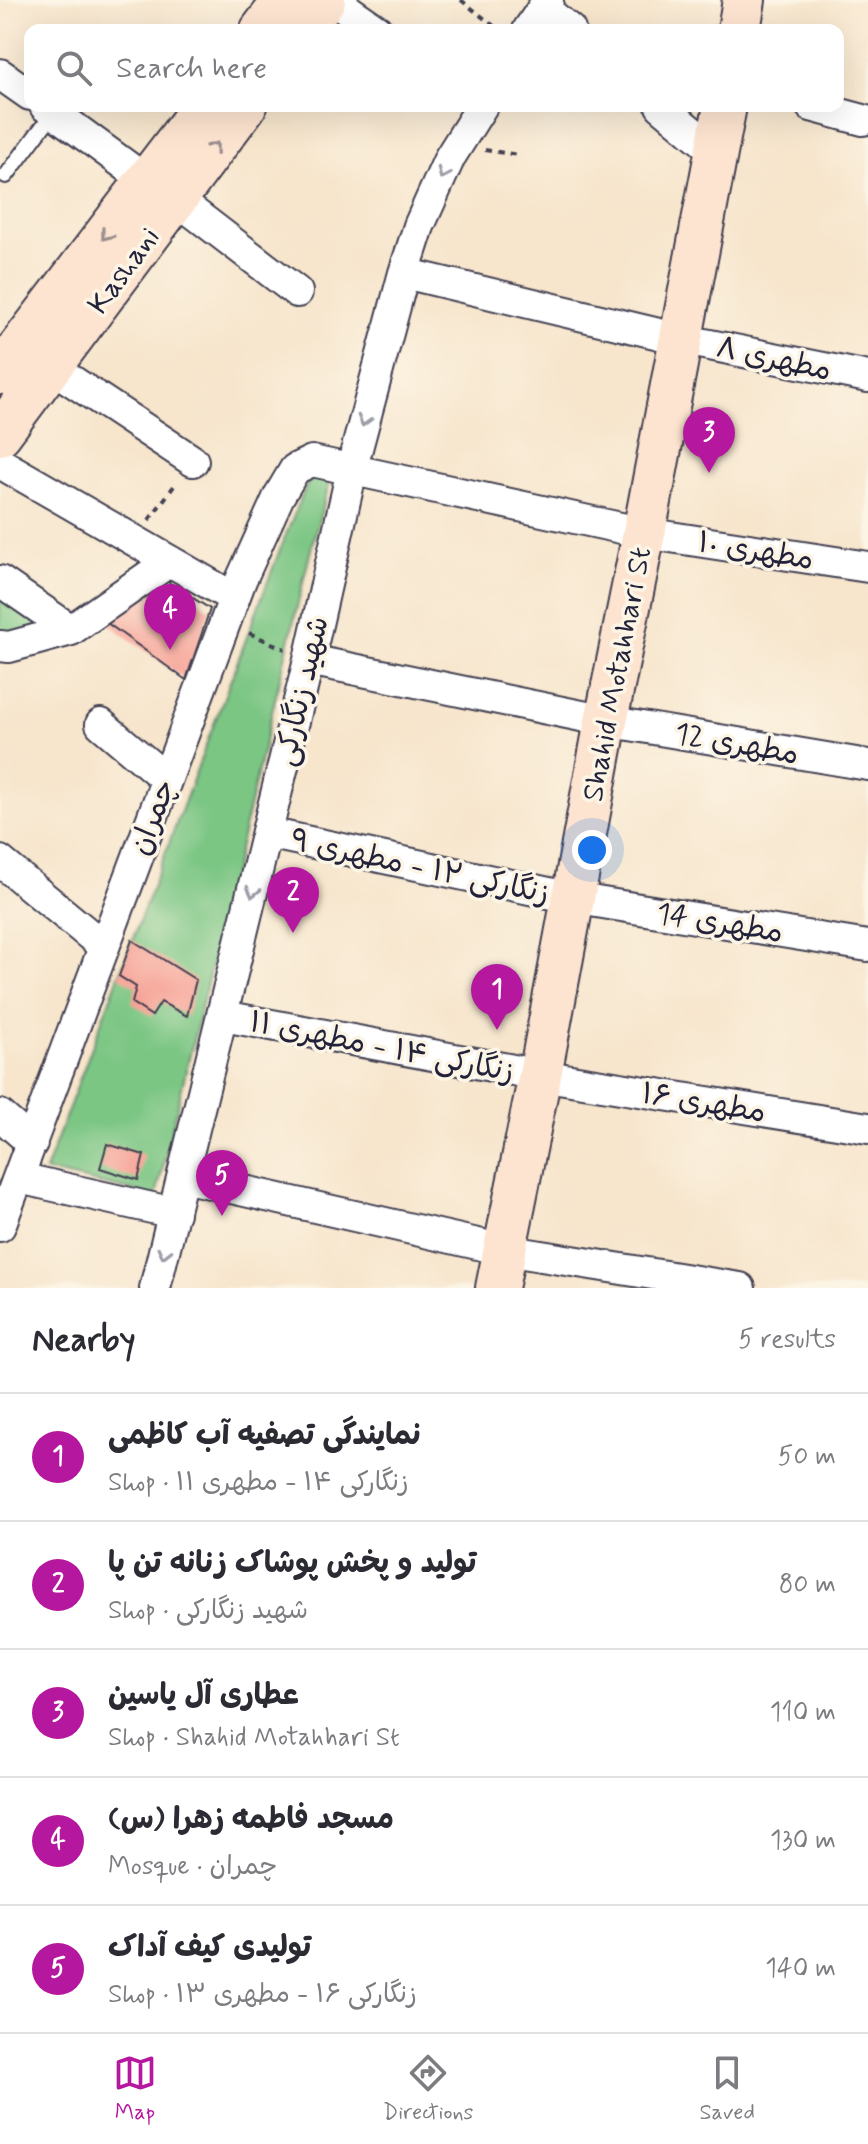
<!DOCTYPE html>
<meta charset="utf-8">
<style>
:root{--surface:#fff;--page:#f2f2f3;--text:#2b2b33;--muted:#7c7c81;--line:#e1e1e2;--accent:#b5179e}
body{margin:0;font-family:Mynerve,"Playpen Sans Arabic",sans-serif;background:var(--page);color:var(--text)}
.you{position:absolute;left:592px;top:850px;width:28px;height:28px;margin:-20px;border:6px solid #fff;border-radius:50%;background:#1a73e8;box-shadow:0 0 0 12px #1a73e833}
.badge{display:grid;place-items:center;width:52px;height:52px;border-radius:50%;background:var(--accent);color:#fff;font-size:26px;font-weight:700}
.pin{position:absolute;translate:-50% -66px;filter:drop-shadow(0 2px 4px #0008)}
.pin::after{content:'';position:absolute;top:42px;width:28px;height:24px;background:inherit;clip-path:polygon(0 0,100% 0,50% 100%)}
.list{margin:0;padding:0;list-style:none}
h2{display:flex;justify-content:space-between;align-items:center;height:104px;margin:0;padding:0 32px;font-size:34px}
h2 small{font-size:26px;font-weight:400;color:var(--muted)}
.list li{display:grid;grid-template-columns:52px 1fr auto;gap:24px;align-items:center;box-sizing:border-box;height:128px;padding:0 32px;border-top:2px solid var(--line)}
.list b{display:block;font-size:30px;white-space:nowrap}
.list p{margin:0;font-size:26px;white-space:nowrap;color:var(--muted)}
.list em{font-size:26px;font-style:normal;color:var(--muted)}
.icon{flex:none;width:44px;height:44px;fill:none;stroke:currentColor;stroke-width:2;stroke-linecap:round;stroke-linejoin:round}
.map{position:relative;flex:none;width:868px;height:1288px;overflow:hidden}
.search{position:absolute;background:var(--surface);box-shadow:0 8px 32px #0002;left:24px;right:24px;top:24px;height:88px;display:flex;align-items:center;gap:20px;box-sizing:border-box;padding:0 28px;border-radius:16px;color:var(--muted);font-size:30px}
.sheet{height:744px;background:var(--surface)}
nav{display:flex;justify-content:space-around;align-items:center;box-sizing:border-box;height:112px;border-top:2px solid var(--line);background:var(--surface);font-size:22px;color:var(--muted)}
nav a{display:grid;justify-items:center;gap:4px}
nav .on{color:var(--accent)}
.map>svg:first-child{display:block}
</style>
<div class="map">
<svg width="868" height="1288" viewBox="0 0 868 1288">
<rect width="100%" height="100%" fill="#fcf5e5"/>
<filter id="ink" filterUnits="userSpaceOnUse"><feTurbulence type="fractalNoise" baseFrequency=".0125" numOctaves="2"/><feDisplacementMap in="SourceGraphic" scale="16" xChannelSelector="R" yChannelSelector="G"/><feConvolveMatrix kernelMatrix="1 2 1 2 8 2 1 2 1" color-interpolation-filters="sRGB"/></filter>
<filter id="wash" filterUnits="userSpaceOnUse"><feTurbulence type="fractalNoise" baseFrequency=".006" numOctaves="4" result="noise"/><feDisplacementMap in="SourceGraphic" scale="32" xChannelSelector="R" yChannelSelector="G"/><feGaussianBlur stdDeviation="1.8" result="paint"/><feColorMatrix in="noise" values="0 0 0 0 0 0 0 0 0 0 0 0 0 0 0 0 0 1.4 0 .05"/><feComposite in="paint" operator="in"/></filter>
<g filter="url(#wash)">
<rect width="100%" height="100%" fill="#f7e5cc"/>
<path fill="#7cc684" stroke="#4f7460" stroke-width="2" d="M310 477 330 481 313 541 156 1196 45 1171 282 544Z
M0 585 50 621 0 641Z"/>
<g id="blocks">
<path fill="#f69d92" d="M165 580 210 609 186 680 103 620Z
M132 940 196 980 187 1016 161 1002 152 1016 132 1003 136 987 119 976Z
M107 1144 144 1155 138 1180 100 1168Z"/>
</g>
</g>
<g filter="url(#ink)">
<use href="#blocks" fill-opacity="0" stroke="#423f51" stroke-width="2"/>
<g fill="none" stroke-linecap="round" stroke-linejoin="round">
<g stroke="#423f51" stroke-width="18">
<path id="service" d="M6 176 56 109"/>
</g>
<g stroke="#423f51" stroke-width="34">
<path id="minor" d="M334 0 377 30
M543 8 570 30
M528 30 548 0
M0 74 30 95
M45 106 147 181
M661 106 717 153
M811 106 863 120
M176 199 297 292
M404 273 680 339 868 377
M51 367 193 461
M0 463 234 598
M0 581 71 630
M0 646 9 647 71 630 170 561
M309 660 606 721 868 765
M101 724 166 779
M267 833 572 898 868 946
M0 861 103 946
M223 1016 540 1075 868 1128
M0 1115 32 1143
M183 1177 504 1250 740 1288
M19 1178 174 1213
M0 1226 241 580 279 496 295 469 312 461 644 533 868 567
M155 1288 309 660 356 452 404 273 419 226 450 157 482 106"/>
</g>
<g stroke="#423f51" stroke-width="46">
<path id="secondary" d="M262 30 285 0
M302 30 324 0
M739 30 744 0
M0 373 204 106
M0 434 245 106
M497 1288 540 1075 606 721 644 533 725 106"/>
</g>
<path stroke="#423f51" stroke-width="4" stroke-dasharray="6 6" stroke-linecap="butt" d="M461 0 499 30
M485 150 518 155
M149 520 177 482
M249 633 285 649"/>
<use href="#service" stroke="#fff" stroke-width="14"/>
<use href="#minor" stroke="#fff" stroke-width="30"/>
<use href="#secondary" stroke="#fde4d0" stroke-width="42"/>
</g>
<defs><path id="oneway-chevron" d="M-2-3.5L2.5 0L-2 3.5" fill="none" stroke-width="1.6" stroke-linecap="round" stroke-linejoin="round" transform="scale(2)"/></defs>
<g stroke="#9a8d8d">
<use href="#oneway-chevron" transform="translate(214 147) rotate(-53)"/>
<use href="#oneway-chevron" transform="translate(106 235) rotate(128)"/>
</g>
<g stroke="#9c9ca7">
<use href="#oneway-chevron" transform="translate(443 174) rotate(115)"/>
<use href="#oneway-chevron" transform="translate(364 421) rotate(105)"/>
<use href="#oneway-chevron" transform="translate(253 892) rotate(103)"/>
<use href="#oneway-chevron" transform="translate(164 1253) rotate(104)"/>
</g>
</g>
<g text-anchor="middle" stroke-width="7" stroke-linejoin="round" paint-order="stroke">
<g font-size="30" fill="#22223b" stroke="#fcf5e5">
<text transform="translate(123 270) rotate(-54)" y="10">Kashani</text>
<text transform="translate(774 358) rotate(12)" y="10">مطهری ۸</text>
<text transform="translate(756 550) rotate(9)" y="10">مطهری ۱۰</text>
<text transform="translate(616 674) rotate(-79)" y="10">Shahid Motahhari St</text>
<text transform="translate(301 691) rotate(-77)" y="10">شهید زنگارکی</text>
<text transform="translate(737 743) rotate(10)" y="10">مطهری 12</text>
<text transform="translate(152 817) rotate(-69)" y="10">چمران</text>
<text transform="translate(420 866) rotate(12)" y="10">زنگارکی ۱۲ - مطهری ۹</text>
<text transform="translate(720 922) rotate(9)" y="10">مطهری 14</text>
<text transform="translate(382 1046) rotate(11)" y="10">زنگارکی ۱۴ - مطهری ۱۱</text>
<text transform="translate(704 1102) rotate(9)" y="10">مطهری ۱۶</text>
</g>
</g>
</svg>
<div class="you"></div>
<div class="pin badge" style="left:497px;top:1030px">1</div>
<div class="pin badge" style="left:293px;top:933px">2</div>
<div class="pin badge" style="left:709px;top:473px">3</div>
<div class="pin badge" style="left:170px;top:650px">4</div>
<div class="pin badge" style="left:222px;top:1216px">5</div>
<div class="search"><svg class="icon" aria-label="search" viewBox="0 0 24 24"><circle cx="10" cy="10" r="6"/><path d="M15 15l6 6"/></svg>Search here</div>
</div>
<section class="sheet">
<h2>Nearby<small>5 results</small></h2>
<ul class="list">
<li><span class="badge">1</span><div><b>نمایندگی تصفیه آب کاظمی</b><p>Shop · زنگارکی ۱۴ - مطهری ۱۱</p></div><em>50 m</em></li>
<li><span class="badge">2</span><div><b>تولید و پخش پوشاک زنانه تن پا</b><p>Shop · شهید زنگارکی</p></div><em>80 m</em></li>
<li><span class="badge">3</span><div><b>عطاری آل یاسین</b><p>Shop · Shahid Motahhari St</p></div><em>110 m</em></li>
<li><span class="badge">4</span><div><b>مسجد فاطمه زهرا (س)</b><p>Mosque · چمران</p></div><em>130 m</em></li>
<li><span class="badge">5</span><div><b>تولیدی کیف آداک</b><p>Shop · زنگارکی ۱۶ - مطهری ۱۳</p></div><em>140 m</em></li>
</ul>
</section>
<nav>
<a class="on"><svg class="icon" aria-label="map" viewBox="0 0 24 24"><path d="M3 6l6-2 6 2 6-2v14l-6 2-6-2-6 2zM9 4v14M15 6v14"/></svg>Map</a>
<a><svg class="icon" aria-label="directions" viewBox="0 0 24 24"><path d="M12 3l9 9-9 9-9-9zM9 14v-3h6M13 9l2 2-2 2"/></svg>Directions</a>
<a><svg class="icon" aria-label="saved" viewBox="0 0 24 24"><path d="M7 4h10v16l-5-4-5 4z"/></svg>Saved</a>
</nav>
